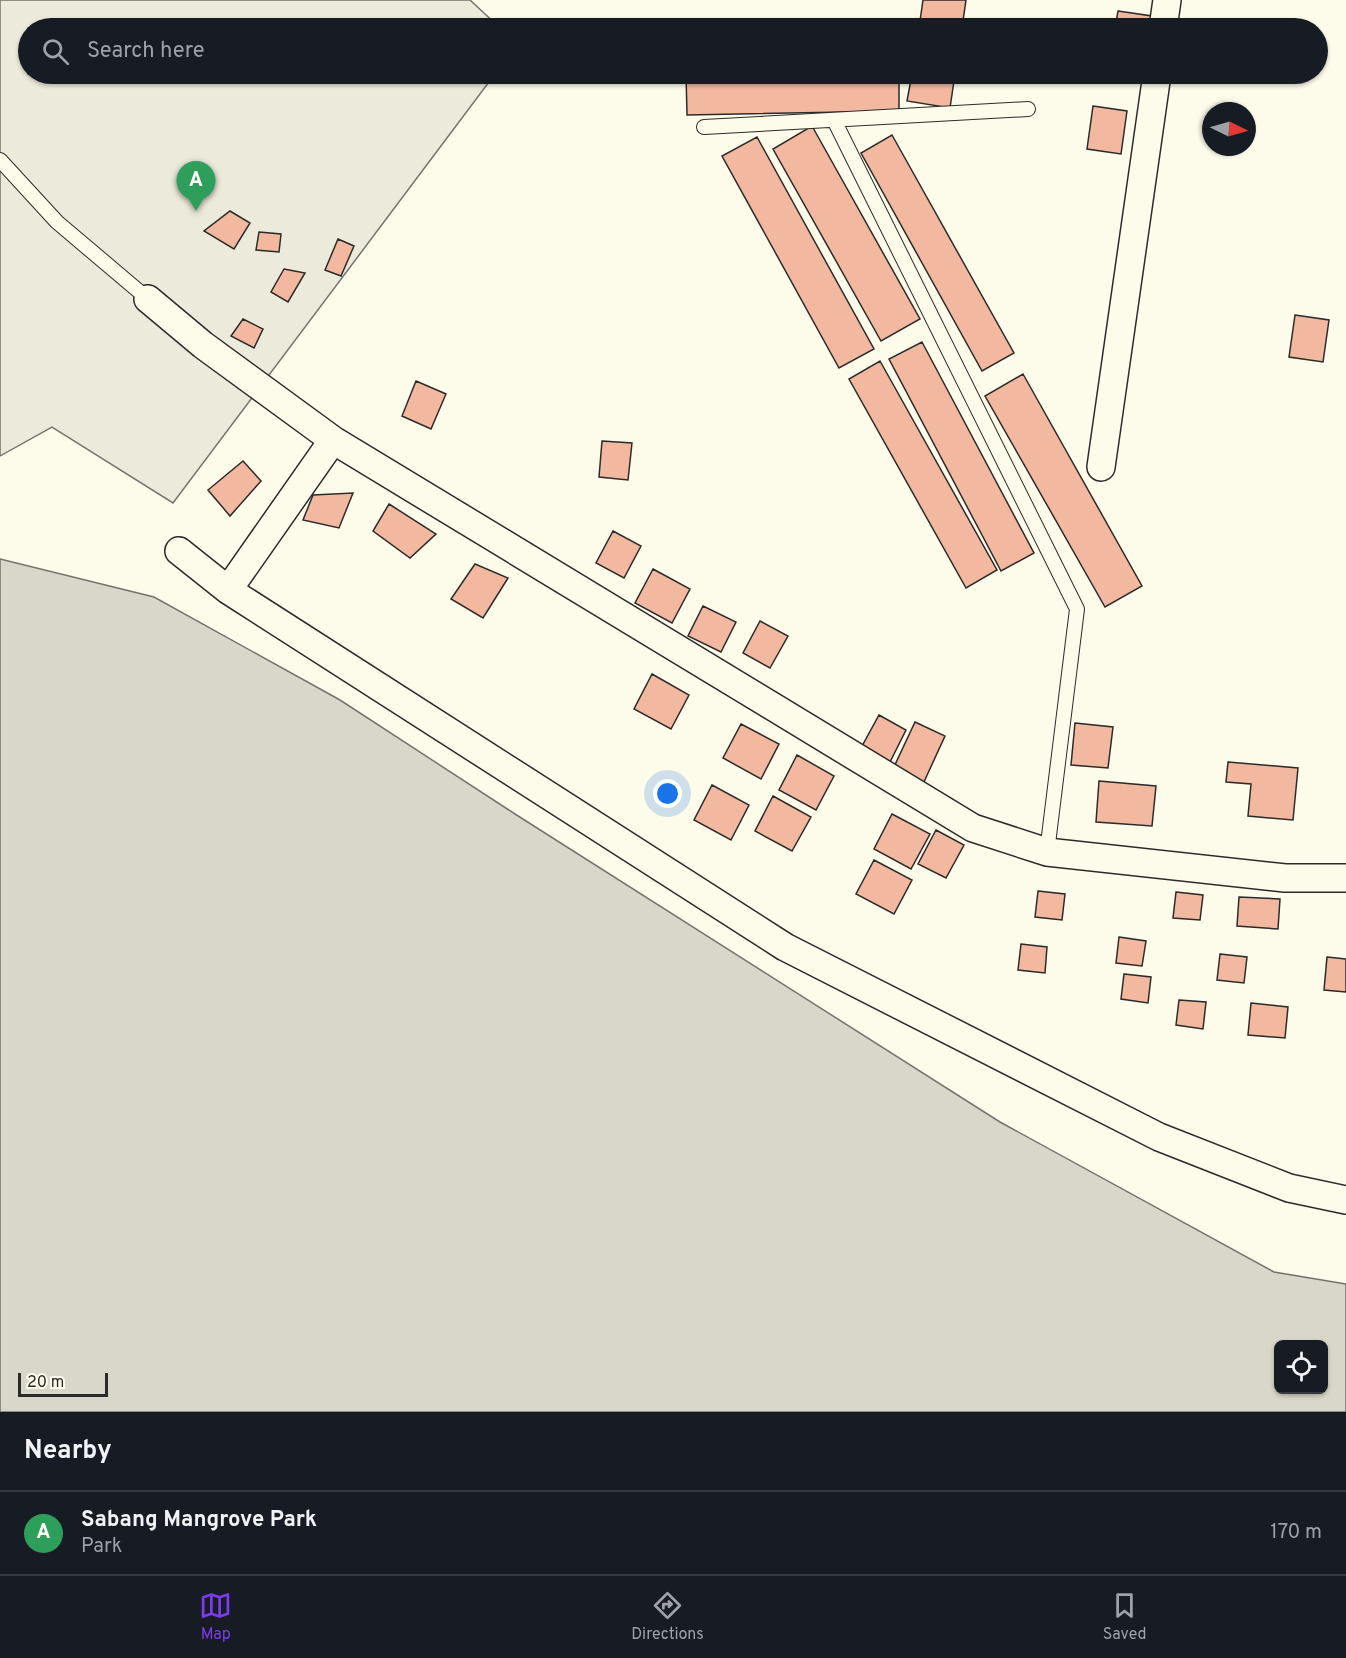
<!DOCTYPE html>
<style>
:root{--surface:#171b24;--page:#20242c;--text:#f1f3f6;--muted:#9ea1a6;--line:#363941;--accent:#7c3aed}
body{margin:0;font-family:Overpass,sans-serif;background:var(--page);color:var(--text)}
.controls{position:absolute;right:18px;bottom:18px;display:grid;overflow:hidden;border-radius:9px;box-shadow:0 2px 4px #0004}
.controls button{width:54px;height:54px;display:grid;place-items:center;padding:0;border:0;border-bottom:2px solid var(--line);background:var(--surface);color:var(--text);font:30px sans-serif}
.compass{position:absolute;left:1202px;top:102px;width:54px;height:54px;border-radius:50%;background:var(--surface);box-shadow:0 2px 4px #0004;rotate:95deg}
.scale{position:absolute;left:18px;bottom:15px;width:90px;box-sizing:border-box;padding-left:6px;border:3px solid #2b2b2b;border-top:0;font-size:16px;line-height:21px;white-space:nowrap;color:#2b2b2b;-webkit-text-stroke:4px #fdfbea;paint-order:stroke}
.you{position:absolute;left:668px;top:794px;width:21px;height:21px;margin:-15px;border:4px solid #fff;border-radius:50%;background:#1a73e8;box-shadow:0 0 0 9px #1a73e833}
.badge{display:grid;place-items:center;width:39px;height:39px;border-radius:50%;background:var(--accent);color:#fff;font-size:20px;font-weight:700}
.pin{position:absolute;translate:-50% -50px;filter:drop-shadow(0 2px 3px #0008)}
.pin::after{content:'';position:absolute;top:32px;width:21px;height:18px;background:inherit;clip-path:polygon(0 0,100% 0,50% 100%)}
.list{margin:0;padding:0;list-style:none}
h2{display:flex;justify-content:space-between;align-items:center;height:78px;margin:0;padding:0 24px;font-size:26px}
h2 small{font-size:20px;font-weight:400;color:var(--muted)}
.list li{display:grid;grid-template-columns:39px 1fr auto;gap:18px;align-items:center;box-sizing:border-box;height:84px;padding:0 24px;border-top:2px solid var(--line)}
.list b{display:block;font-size:22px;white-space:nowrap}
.list p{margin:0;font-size:20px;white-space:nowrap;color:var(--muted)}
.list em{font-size:20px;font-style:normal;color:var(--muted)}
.icon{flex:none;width:33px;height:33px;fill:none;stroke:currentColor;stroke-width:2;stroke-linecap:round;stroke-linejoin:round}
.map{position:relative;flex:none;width:1346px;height:1412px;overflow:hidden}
.search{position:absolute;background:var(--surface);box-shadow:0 2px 4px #0004;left:18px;right:18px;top:18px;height:66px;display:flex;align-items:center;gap:15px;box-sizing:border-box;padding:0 21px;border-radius:33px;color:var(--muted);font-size:22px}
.sheet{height:162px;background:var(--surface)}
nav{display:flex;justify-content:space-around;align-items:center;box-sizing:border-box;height:84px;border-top:2px solid var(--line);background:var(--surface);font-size:16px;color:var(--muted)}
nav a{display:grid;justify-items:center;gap:3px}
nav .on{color:var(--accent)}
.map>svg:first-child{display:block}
</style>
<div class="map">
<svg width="1346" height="1412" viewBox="0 0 1346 1412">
<rect width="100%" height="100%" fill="#fdfbea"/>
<path fill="#ecebdb" stroke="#74746e" stroke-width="1.5" d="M0 0H470L500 28H28V74H495L173 503 52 427 0 456Z"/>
<path fill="#d8d7c9" stroke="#74746e" stroke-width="1.5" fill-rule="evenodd" d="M0 559 154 597 340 700 515 814 1000 1122 1274 1272 1346 1284V1412H0ZM1278 1344H1324V1390H1278Z"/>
<path fill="#f2b8a0" stroke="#2b2b2b" stroke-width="1.5" d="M923 0H966L962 28H919Z
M1118 11 1152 16 1150 28H1115Z
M686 74H899V111L687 115Z
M912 74H955L950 108 907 101Z
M1093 106 1127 111 1121 154 1087 149Z
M812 126 920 319 881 341 773 149Z
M892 135 1014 353 982 371 861 153Z
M757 137 874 349 839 368 722 156Z
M230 211 250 223 234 249 204 231Z
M259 232 281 234 279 252 256 250Z
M338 239 354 246 341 276 325 270Z
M284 269 305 273 288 302 271 292Z
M1295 315 1329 320 1323 362 1289 357Z
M243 319 263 329 254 348 231 336Z
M922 342 1034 553 1001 571 889 359Z
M880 361 997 570 966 588 849 379Z
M1023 374 1142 586 1105 607 985 396Z
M416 381 446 394 431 429 402 416Z
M602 441 632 443 628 480 599 477Z
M243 461 261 481 230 516 208 490Z
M353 493 339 528 303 520 313 495Z
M389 504 436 534 410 558 373 531Z
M613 531 641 546 624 578 596 563Z
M475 564 508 578 483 618 451 599Z
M653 569 690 589 672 623 635 603Z
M703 606 736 622 721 652 688 636Z
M760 621 788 636 770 668 743 653Z
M652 674 689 695 671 729 634 709Z
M879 715 906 730 890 762 861 748Z
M915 722 945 736 923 784 893 769Z
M1075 723 1113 727 1108 768 1071 765Z
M741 724 779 744 761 779 723 758Z
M797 755 834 776 816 810 779 790Z
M1228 762 1298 768 1293 820 1248 816 1251 784 1226 782Z
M1099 781 1156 786 1152 826 1096 822Z
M712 785 749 805 731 840 694 820Z
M773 796 811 817 792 851 755 831Z
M892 814 930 834 911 869 874 849Z
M936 830 964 845 946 878 918 864Z
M874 860 912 880 894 914 856 894Z
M1038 891 1065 894 1062 920 1035 917Z
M1176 892 1203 895 1200 920 1173 918Z
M1239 897 1280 899 1278 929 1237 926Z
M1119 937 1146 941 1142 966 1116 963Z
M1021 944 1047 947 1045 973 1018 970Z
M1220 954 1247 957 1244 983 1217 980Z
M1327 957 1346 959V992L1324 990Z
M1124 974 1151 977 1148 1003 1121 999Z
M1179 1000 1206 1002 1203 1029 1176 1025Z
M1251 1003 1288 1007 1285 1038 1248 1035Z"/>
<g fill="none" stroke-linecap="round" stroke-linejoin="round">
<g stroke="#2b2b2b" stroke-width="16">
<path id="lane" d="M834 120 1077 609 1047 852
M704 127 1028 109
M0 160 57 222 148 299"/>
</g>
<g stroke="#2b2b2b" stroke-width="30">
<path id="street" d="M1163 28 1167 0
M148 299 203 345 333 440 973 828 1047 852 1285 878H1346
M1101 467 1157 74
M179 551 228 590 785 947 1159 1137 1289 1188 1346 1200
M228 590 333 440"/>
</g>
<use href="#lane" stroke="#fdfbea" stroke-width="14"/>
<use href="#street" stroke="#fdfbea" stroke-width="27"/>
</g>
</svg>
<div class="controls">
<button><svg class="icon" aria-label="locate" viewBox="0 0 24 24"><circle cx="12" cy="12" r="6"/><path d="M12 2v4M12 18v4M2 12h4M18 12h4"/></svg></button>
</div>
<svg class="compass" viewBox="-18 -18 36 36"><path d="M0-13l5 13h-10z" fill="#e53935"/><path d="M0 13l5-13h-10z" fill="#9ea1a6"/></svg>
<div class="scale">20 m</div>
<div class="you"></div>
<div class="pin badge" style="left:196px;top:211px;background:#2e9e5b">A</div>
<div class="search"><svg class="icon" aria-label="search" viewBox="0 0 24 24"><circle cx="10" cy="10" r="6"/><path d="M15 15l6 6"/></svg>Search here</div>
</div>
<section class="sheet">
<h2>Nearby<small></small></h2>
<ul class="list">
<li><span class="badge" style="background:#2e9e5b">A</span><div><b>Sabang Mangrove Park</b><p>Park</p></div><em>170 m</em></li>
</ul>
</section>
<nav>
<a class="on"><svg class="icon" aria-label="map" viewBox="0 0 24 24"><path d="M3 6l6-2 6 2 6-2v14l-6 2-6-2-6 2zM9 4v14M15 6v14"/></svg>Map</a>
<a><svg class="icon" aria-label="directions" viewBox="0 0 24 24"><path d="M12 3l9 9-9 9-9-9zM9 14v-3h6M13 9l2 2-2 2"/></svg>Directions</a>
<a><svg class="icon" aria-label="saved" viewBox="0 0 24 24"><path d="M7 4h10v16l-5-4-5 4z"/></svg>Saved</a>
</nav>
